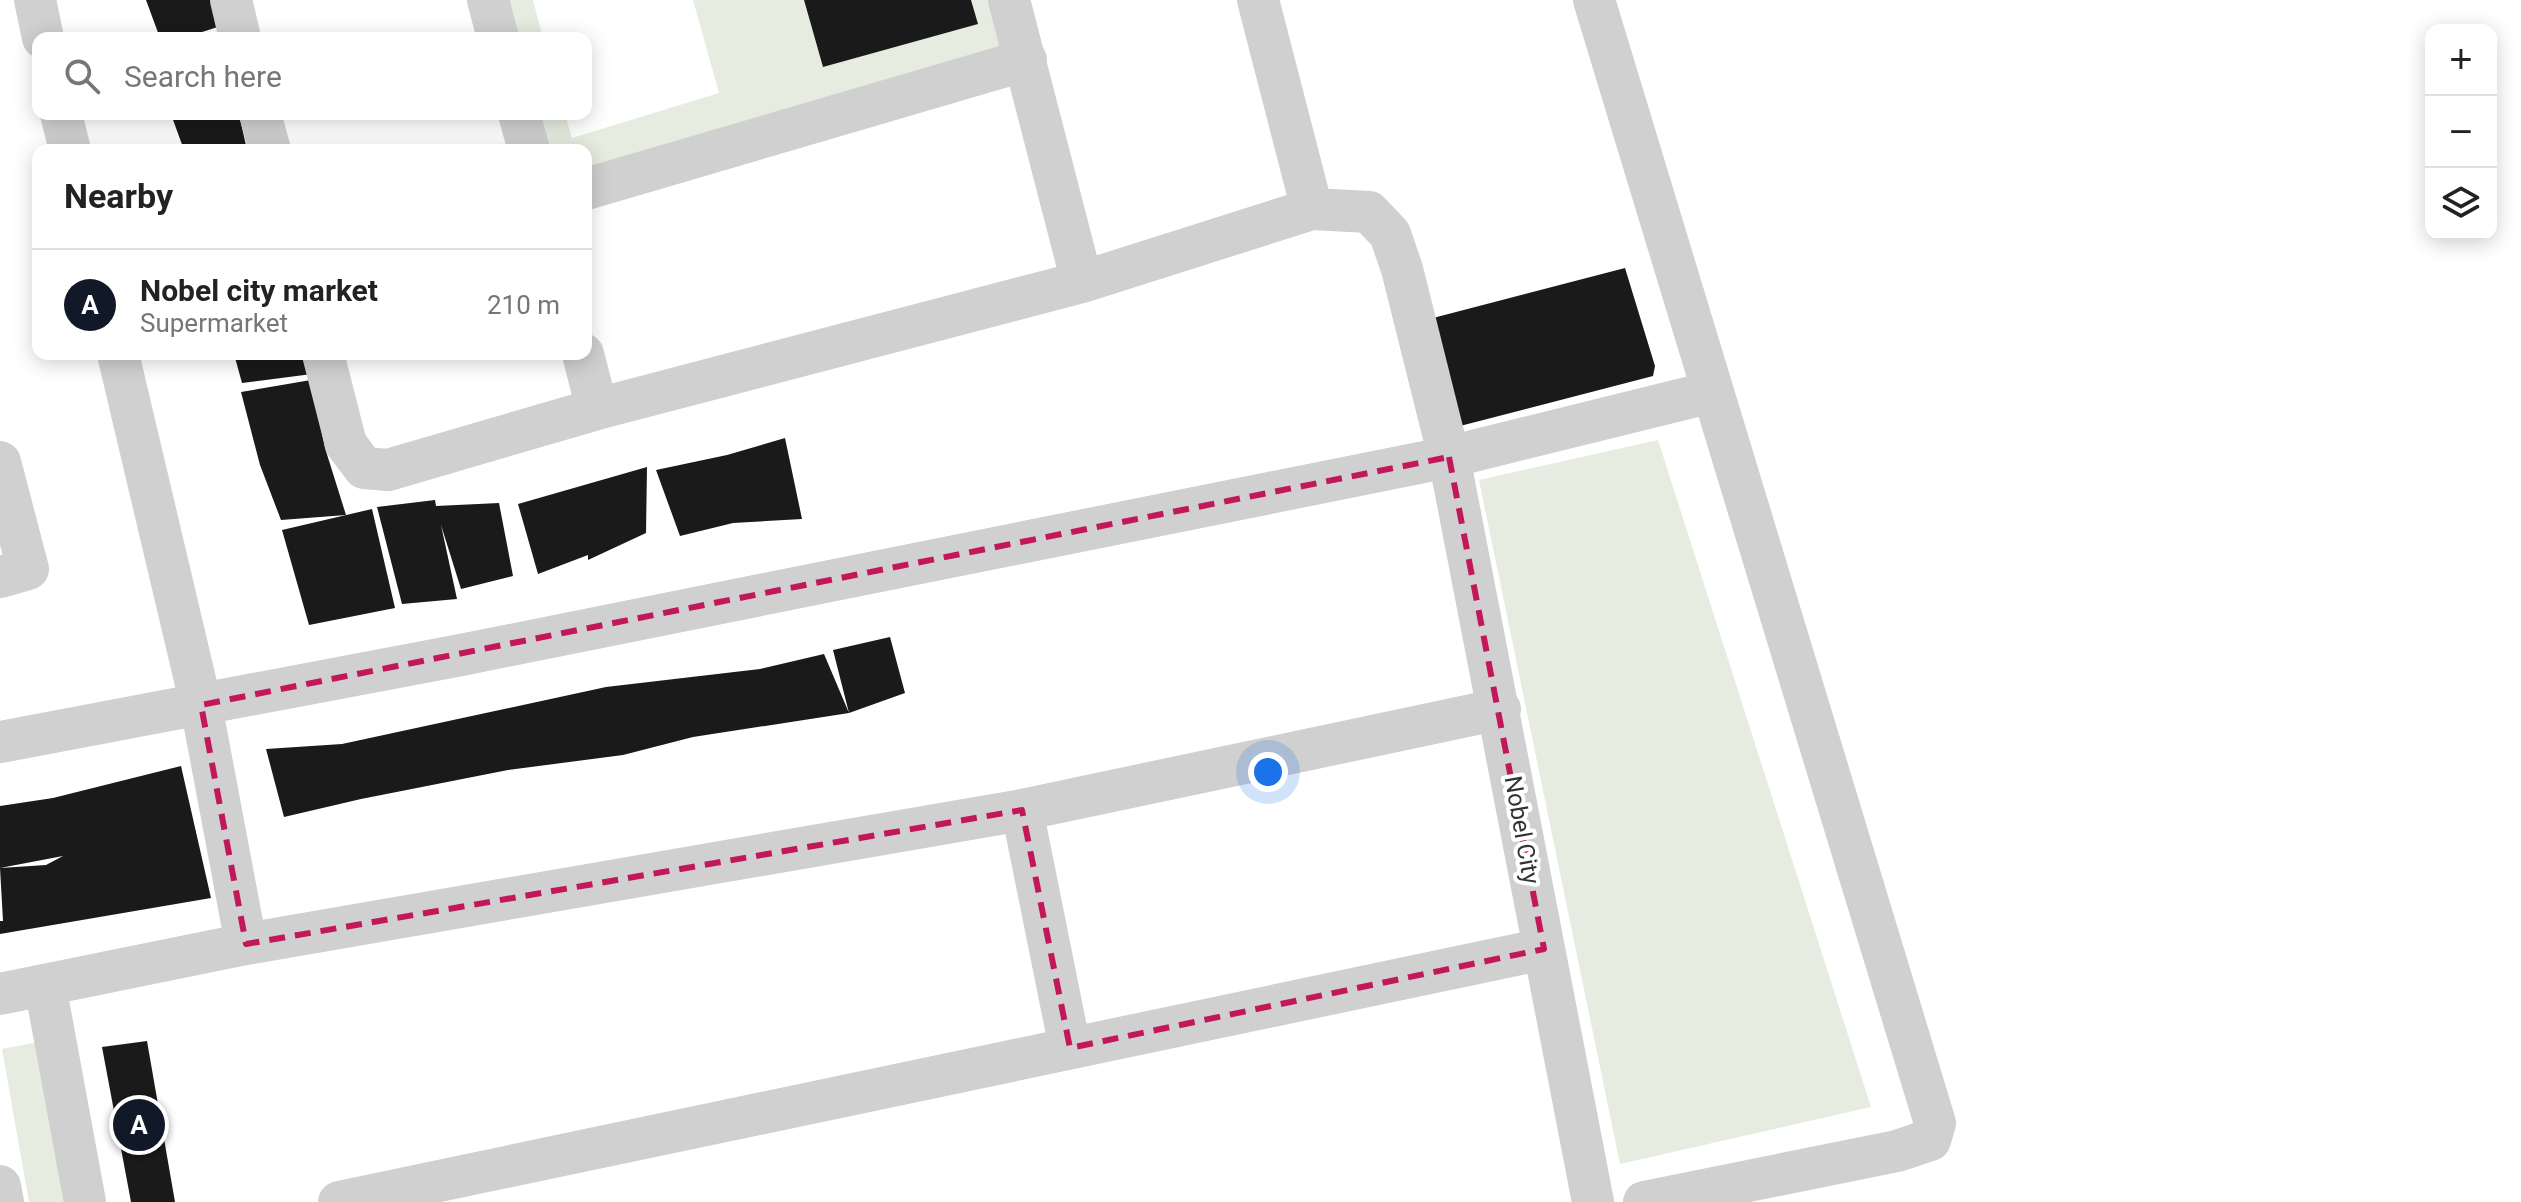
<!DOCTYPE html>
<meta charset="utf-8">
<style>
:root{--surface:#fff;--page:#f6f6f6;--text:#222;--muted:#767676;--line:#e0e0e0;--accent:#111827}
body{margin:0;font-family:Roboto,sans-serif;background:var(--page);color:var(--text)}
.controls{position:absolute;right:24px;top:24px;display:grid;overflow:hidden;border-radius:16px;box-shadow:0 4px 20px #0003}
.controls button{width:72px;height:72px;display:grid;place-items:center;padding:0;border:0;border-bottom:2px solid var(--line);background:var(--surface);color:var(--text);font:40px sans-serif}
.you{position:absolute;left:1268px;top:772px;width:28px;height:28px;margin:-20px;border:6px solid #fff;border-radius:50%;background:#1a73e8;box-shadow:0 0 0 12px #1a73e833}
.badge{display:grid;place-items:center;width:52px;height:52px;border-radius:50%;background:var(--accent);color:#fff;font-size:26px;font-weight:700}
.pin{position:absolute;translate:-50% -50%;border:4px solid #fff;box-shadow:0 2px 8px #0006}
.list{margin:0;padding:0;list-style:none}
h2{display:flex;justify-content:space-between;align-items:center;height:104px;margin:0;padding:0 32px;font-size:34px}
h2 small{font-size:26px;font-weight:400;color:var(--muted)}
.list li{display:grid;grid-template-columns:52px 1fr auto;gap:24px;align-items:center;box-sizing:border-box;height:112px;padding:0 32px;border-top:2px solid var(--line)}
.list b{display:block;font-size:30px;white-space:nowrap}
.list p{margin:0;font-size:26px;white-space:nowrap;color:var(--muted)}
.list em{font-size:26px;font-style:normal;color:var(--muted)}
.icon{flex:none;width:44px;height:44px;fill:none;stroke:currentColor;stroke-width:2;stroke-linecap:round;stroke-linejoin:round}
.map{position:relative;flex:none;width:2521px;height:1202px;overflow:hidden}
.search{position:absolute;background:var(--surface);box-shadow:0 4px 20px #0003;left:32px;top:32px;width:560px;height:88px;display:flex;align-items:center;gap:20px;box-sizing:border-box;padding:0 28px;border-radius:16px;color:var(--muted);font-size:30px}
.panel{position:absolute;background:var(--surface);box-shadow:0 4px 20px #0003;left:32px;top:144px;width:560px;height:216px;border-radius:16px}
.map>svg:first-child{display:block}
</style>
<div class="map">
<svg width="2521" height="1202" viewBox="0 0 2521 1202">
<rect width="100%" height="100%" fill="#fff"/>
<path fill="#e6ecdf" d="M488 0H533L543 38H498Z
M693 0H804L823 67 977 24 971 0H1009L1026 60 586 189V150H529L519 114H565L572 138 719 93Z
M1658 440 1871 1107 1620 1164 1479 480Z
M39 1042 70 1202H29L2 1049Z"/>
<path fill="#1a1a1a" d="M146 0H213L221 26 183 38H160Z
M804 0H971L978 24 823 67Z
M219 32 220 38H199V37Z
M184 114H239L247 150H184L172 117Z
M1625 268 1655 366 1653 376 1460 426 1433 318Z
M234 354H306L312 374 242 383Z
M311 380 325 448 346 515 281 520 260 465 241 392Z
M785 438 802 519 733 523 680 536 656 470 727 455Z
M647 467 646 533 588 560V555L538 574 518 504Z
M435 500 436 506 499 503 513 576 461 589 441 525 457 599 402 604 377 507Z
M372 509 395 608 309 625 282 530Z
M890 637 905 693 849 713 693 737 623 755 508 770 361 799 284 817 266 749 342 744 606 687 760 669 824 654 849 713 833 650Z
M181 766 211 898 0 934V921H3L0 868 46 865 63 856 0 868V806L53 798Z
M147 1041 175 1202H131L102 1047Z"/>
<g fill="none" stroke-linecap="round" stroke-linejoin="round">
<path stroke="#d0d0d0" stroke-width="42" d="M35 0 43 38
M231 0 240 38
M488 0 498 38
M1009 0 1082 282
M1258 0 1312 209
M1594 0 1935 1123 1930 1140 1897 1151 1644 1202
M61 114 70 150
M260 114 270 150
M519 114 529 150
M586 189 1026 60
M118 354 201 705 246 944
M323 354 346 444 364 468 388 470 597 409 1082 282 1312 209 1369 212 1390 234 1402 269 1449 457 1593 1202
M583 354 597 409
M0 462 28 569 0 577
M0 742 461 655 1449 457 1712 392
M1022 810 1070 1048
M45 985 85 1202
M0 994 246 944 1022 810 1500 709
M0 1186 3 1202
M339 1202 1544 949"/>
</g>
<path fill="none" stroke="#c2185b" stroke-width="6" stroke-dasharray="16 10" stroke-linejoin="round" d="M1449 457 1544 949 1070 1048 1022 810 246 944 201 705Z"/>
<g text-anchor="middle" stroke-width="8" stroke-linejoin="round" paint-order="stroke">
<g font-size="24" fill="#333" stroke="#fff">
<text transform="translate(1522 830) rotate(80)" y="8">Nobel City</text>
</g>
</g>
</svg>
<div class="controls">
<button>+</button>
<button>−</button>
<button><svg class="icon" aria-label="layers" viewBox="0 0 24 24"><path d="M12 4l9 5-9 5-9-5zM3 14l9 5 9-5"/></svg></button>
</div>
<div class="you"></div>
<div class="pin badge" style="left:139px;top:1125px">A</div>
<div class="search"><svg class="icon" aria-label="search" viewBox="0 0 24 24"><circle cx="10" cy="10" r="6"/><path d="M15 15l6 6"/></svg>Search here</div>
<section class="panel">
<h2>Nearby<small></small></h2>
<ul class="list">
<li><span class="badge">A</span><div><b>Nobel city market</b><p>Supermarket</p></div><em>210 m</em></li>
</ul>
</section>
</div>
